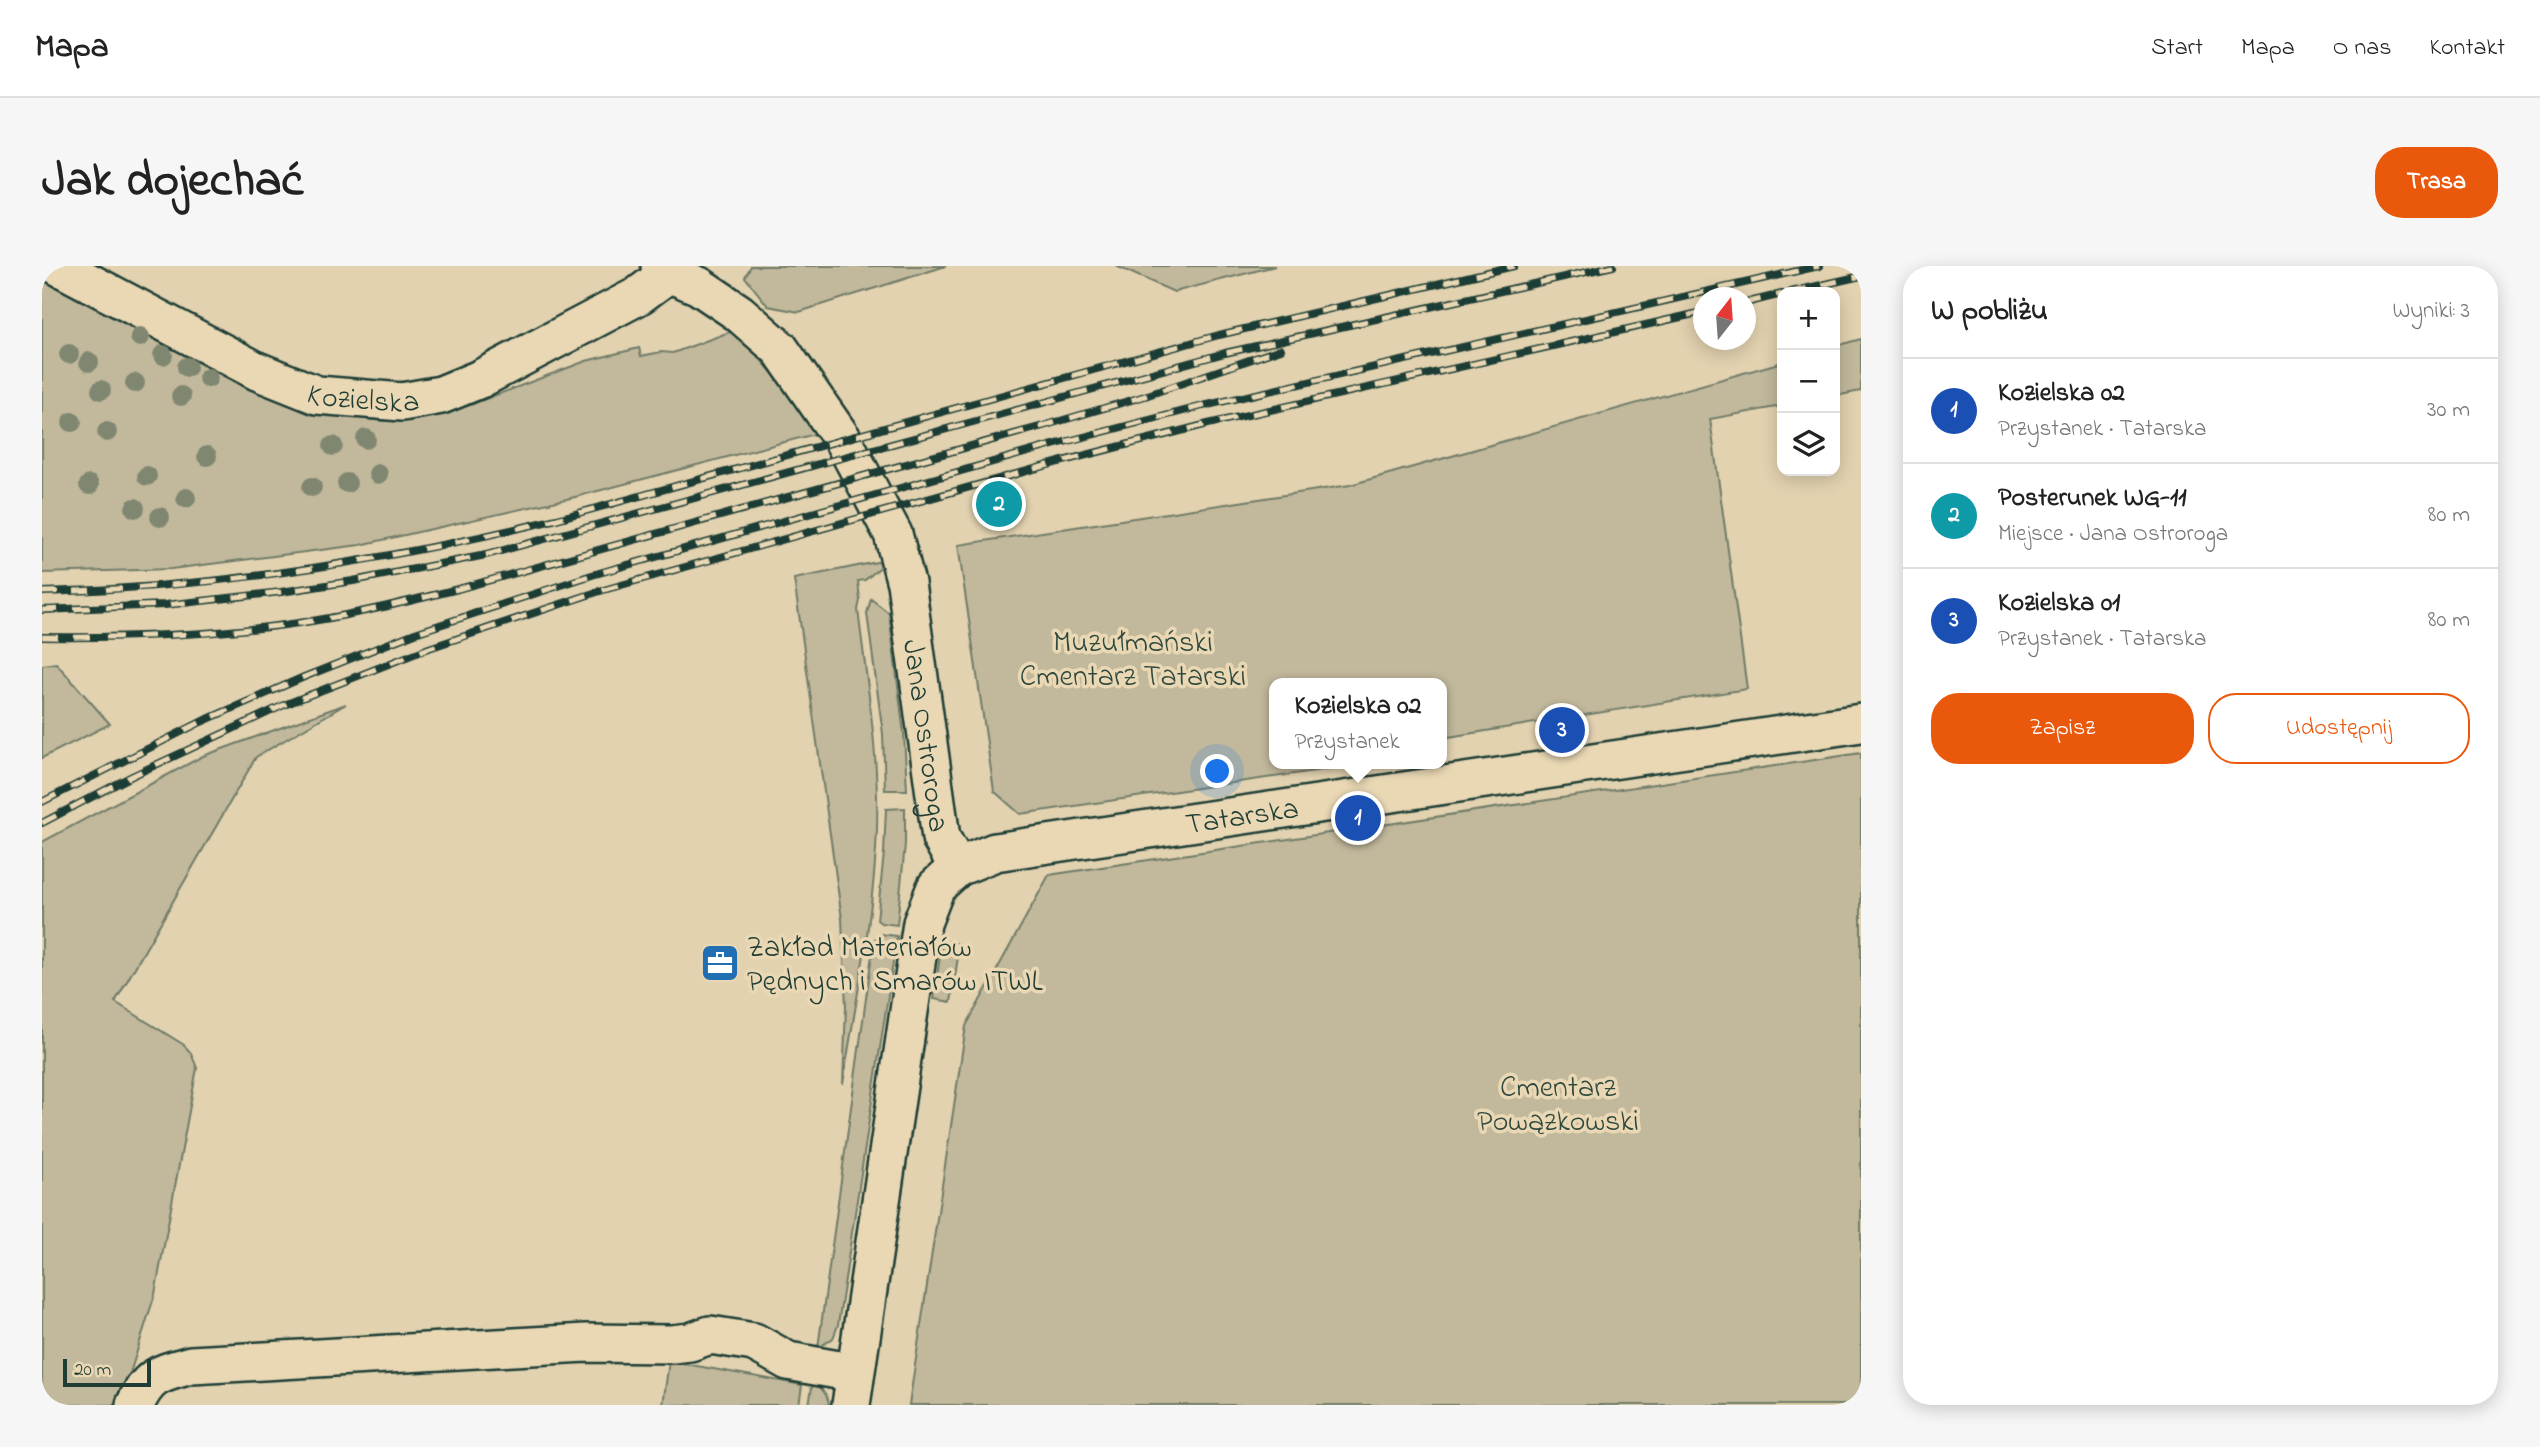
<!DOCTYPE html>
<html lang="pl">
<meta charset="utf-8">
<style>
:root{--surface:#fff;--page:#f6f6f6;--text:#222;--muted:#767676;--line:#e0e0e0;--accent:#ea580c}
body{margin:0;font-family:"Indie Flower",sans-serif;background:var(--page);color:var(--text)}
.controls{position:absolute;right:21px;top:21px;display:grid;overflow:hidden;border-radius:14px;box-shadow:0 4px 18px #0003}
.controls button{width:63px;height:63px;display:grid;place-items:center;padding:0;border:0;border-bottom:2px solid var(--line);background:var(--surface);color:var(--text);font:35px sans-serif}
.compass{position:absolute;left:1651px;top:21px;width:63px;height:63px;border-radius:50%;background:var(--surface);box-shadow:0 4px 18px #0003;rotate:17deg}
.scale{position:absolute;left:21px;bottom:18px;width:88px;box-sizing:border-box;padding-left:7px;border:4px solid #1f3d34;border-top:0;font-size:19px;line-height:24px;white-space:nowrap;color:#1f3d34;-webkit-text-stroke:5px #ead8b5;paint-order:stroke}
.you{position:absolute;left:1176px;top:506px;width:24px;height:24px;margin:-18px;border:5px solid #fff;border-radius:50%;background:#1a73e8;box-shadow:0 0 0 10px #1a73e833}
.badge{display:grid;place-items:center;width:46px;height:46px;border-radius:50%;background:var(--accent);color:#fff;font-size:23px;font-weight:700}
.pin{position:absolute;translate:-50% -50%;border:4px solid #fff;box-shadow:0 2px 7px #0006}
.popup{position:absolute;left:1227px;top:412px;width:178px;height:91px;box-sizing:border-box;display:grid;place-content:center;border-radius:14px;background:var(--surface);filter:drop-shadow(0 2px 5px #0005);font-size:23px;white-space:nowrap;color:var(--muted)}
.popup b{font-size:26px;color:var(--text)}
.popup::after{content:'';position:absolute;left:50%;top:100%;margin-left:-14px;border:14px solid transparent;border-top-color:var(--surface)}
.list{margin:0;padding:0;list-style:none}
h2{display:flex;justify-content:space-between;align-items:center;height:91px;margin:0;padding:0 28px;font-size:30px}
h2 small{font-size:23px;font-weight:400;color:var(--muted)}
.list li{display:grid;grid-template-columns:46px 1fr auto;gap:21px;align-items:center;box-sizing:border-box;height:105px;padding:0 28px;border-top:2px solid var(--line)}
.list b{display:block;font-size:26px;white-space:nowrap}
.list p{margin:0;font-size:23px;white-space:nowrap;color:var(--muted)}
.list em{font-size:23px;font-style:normal;color:var(--muted)}
.actions{display:flex;gap:14px;padding:21px 28px}
.actions a{flex:1;padding:16px 0;border:2px solid var(--accent);border-radius:28px;text-align:center;font-size:24px;color:var(--accent)}
.actions .main{background:var(--accent);color:#fff}
.icon{flex:none;width:38px;height:38px;fill:none;stroke:currentColor;stroke-width:2;stroke-linecap:round;stroke-linejoin:round}
.map{position:relative;flex:none;width:1819px;height:1139px;overflow:hidden;border-radius:28px}
header{display:flex;align-items:center;gap:42px;box-sizing:border-box;height:98px;padding:0 35px;background:var(--surface);border-bottom:2px solid var(--line)}
header strong{font-size:33px}
nav{display:flex;gap:38px;margin-inline-start:auto;font-size:24px}
.intro{display:flex;align-items:center;justify-content:space-between;box-sizing:border-box;height:168px;padding:0 42px}
h1{margin:0;font-size:49px}
.button{padding:18px 32px;border-radius:28px;background:var(--accent);color:#fff;font-size:24px;font-weight:700}
main{display:flex;gap:42px;padding:0 42px}
aside{flex:1;background:var(--surface);border-radius:28px;box-shadow:0 4px 18px #0003}
.map>svg:first-child{display:block}
</style>
<header>
<strong>Mapa</strong>
<nav><a>Start</a><a>Mapa</a><a>O nas</a><a>Kontakt</a></nav>
</header>
<div class="intro"><h1>Jak dojechać</h1><a class="button">Trasa</a></div>
<main>
<div class="map">
<svg width="1819" height="1139" viewBox="0 0 1819 1139">
<rect width="100%" height="100%" fill="#e2d2b0"/>
<filter id="ink" filterUnits="userSpaceOnUse"><feTurbulence type="fractalNoise" baseFrequency=".0143" numOctaves="2"/><feDisplacementMap in="SourceGraphic" scale="14" xChannelSelector="R" yChannelSelector="G"/><feConvolveMatrix kernelMatrix="1 2 1 2 8 2 1 2 1" color-interpolation-filters="sRGB"/></filter>
<g filter="url(#ink)">
<path fill="#c2b99c" stroke="#707b68" stroke-width="2" d="M709 0H904L757 46 726 40 703 11Z
M1074 0H1233L1132 26Z
M0 13 184 109 284 148 344 155 383 151 428 139 544 95 597 82 599 90 619 86 631 87 693 64 734 111 777 167 529 232 318 279 129 303 0 307Z
M1819 73V125L1793 130V80Z
M1740 96V140L1668 153 1705 423 1400 472V417H1232V498H1321L978 548 952 525 916 279 1308 219Z
M840 295 841 299 823 314 816 315 818 334 816 344C825 417 837 489 835 563 832 648 814 733 801 818L804 741 800 653 752 313Z
M829 333 847 347 862 468 865 524H843L841 468 825 347Z
M14 397 68 458 0 492V399Z
M304 438 214 491 73 736 142 779 149 787 155 802 113 1028 78 1139H0V576L161 490Z
M1819 487V1139H867L924 760 1007 609Z
M863 542V578L855 659 839 657 835 654 842 587 844 543Z
M838 668 855 670 796 1059 791 1072 776 1082 832 674Z
M900 675 918 678 909 736 892 733Z
M627 1095 760 1119 757 1139H621Z
M771 1115C779 1122 786 1128 787 1139H767Z"/>
<g fill="none" stroke-linecap="round" stroke-linejoin="round">
<g stroke="#1f3d34" stroke-width="42">
<g id="minor">
<path id="s1" d="M16 0 215 105 275 129 360 136 399 129 438 113 596 30 619 13 624 6"/>
<path id="s2" d="M618 0 624 6 657 20 697 47 738 83 801 174 851 268 864 317 899 572 916 601"/>
<path d="M93 1139C107 1108 118 1108 149 1099L544 1077 630 1078 648 1076 668 1069 712 1076 746 1095 813 1107"/>
<path id="s3" d="M809 1139 880 657 894 621 916 601 953 586 1819 457"/>
</g>
</g>
<use href="#minor" stroke="#ead8b5" stroke-width="37"/>
<g stroke="#1f3d34" stroke-width="8">
<path id="rail" d="M1749 26 1819 10
M1703 37 1740 28
M0 326C175 322 345 295 515 253L1177 69 1472 0
M0 344 123 339 239 326 311 315 444 289 1183 87 1571 0
M0 371C90 372 182 369 270 355 320 347 368 335 416 323L1001 160 1103 130 1239 83
M0 536 159 456 262 411 373 367 550 309 1011 179 1161 140 1777 0
M0 557 90 510 242 439 387 382 558 325 1017 196 1166 158 1661 46"/>
</g>
<use href="#rail" stroke="#ead8b5" stroke-width="5" stroke-dasharray="16" stroke-linecap="butt"/>
</g>
<g fill="#808771">
<circle cx="98" cy="71" r="10"/>
<circle cx="27" cy="88" r="10"/>
<circle cx="121" cy="89" r="10"/>
<circle cx="47" cy="96" r="10"/>
<circle cx="145" cy="101" r="10"/>
<circle cx="166" cy="112" r="10"/>
<circle cx="93" cy="117" r="10"/>
<circle cx="59" cy="124" r="10"/>
<circle cx="139" cy="130" r="10"/>
<circle cx="30" cy="156" r="10"/>
<circle cx="65" cy="166" r="10"/>
<circle cx="324" cy="173" r="10"/>
<circle cx="291" cy="180" r="10"/>
<circle cx="165" cy="190" r="10"/>
<circle cx="336" cy="208" r="10"/>
<circle cx="105" cy="210" r="10"/>
<circle cx="305" cy="217" r="10"/>
<circle cx="47" cy="219" r="10"/>
<circle cx="270" cy="221" r="10"/>
<circle cx="144" cy="232" r="10"/>
<circle cx="93" cy="242" r="10"/>
<circle cx="118" cy="251" r="10"/>
</g>
</g>
<defs>
<g id="office-square" transform="scale(2.0125)"><rect x="-9" y="-9" width="18" height="18" rx="4" fill="#1f6fb2" stroke="#ead8b5"/><path d="M-6-3h4V-5.5h4V-3h4V5H-6ZM-1-4.5V-3h2v-1.5ZM-6 0V1H6V0Z" fill="#fff"/></g>
</defs>
<g fill-rule="evenodd">
<use href="#office-square" x="678" y="697"/>
</g>
<g text-anchor="middle" stroke-width="7" stroke-linejoin="round" paint-order="stroke">
<g font-size="30" fill="#1f3d34" stroke="#ead8b5">
<text dy="10" stroke="none"><textPath href="#s1" startOffset="336">Kozielska</textPath></text>
<text dy="10" stroke="none"><textPath href="#s2" startOffset="569">Jana Ostroroga</textPath></text>
<text dy="10" stroke="none"><textPath href="#s3" startOffset="845">Tatarska</textPath></text>
</g>
<g font-size="30" fill="#2f493e" stroke="#ead8b5">
<text x="1091" y="385">Muzułmański<tspan x="1091" dy="34">Cmentarz Tatarski</tspan></text>
<text x="1516" y="830">Cmentarz<tspan x="1516" dy="34">Powązkowski</tspan></text>
</g>
<g font-size="30" fill="#1f3d34" stroke="#ead8b5" text-anchor="start">
<text x="705" y="690">Zakład Materiałów<tspan x="705" dy="34">Pędnych i Smarów ITWL</tspan></text>
</g>
</g>
</svg>
<div class="controls">
<button>+</button>
<button>−</button>
<button><svg class="icon" aria-label="layers" viewBox="0 0 24 24"><path d="M12 4l9 5-9 5-9-5zM3 14l9 5 9-5"/></svg></button>
</div>
<svg class="compass" viewBox="-18 -18 36 36"><path d="M0-13l5 13h-10z" fill="#e53935"/><path d="M0 13l5-13h-10z" fill="#767676"/></svg>
<div class="scale">20 m</div>
<div class="you"></div>
<div class="pin badge" style="left:1316px;top:552px;background:#1a4fb4">1</div>
<div class="popup"><b>Kozielska 02</b>Przystanek</div>
<div class="pin badge" style="left:957px;top:238px;background:#0f9aa8">2</div>
<div class="pin badge" style="left:1520px;top:464px;background:#1a4fb4">3</div>
</div>
<aside>
<h2>W pobliżu<small>Wyniki: 3</small></h2>
<ul class="list">
<li><span class="badge" style="background:#1a4fb4">1</span><div><b>Kozielska 02</b><p>Przystanek · Tatarska</p></div><em>30 m</em></li>
<li><span class="badge" style="background:#0f9aa8">2</span><div><b>Posterunek WG-11</b><p>Miejsce · Jana Ostroroga</p></div><em>80 m</em></li>
<li><span class="badge" style="background:#1a4fb4">3</span><div><b>Kozielska 01</b><p>Przystanek · Tatarska</p></div><em>80 m</em></li>
</ul>
<div class="actions"><a class="main">Zapisz</a><a>Udostępnij</a></div>
</aside>
</main>
